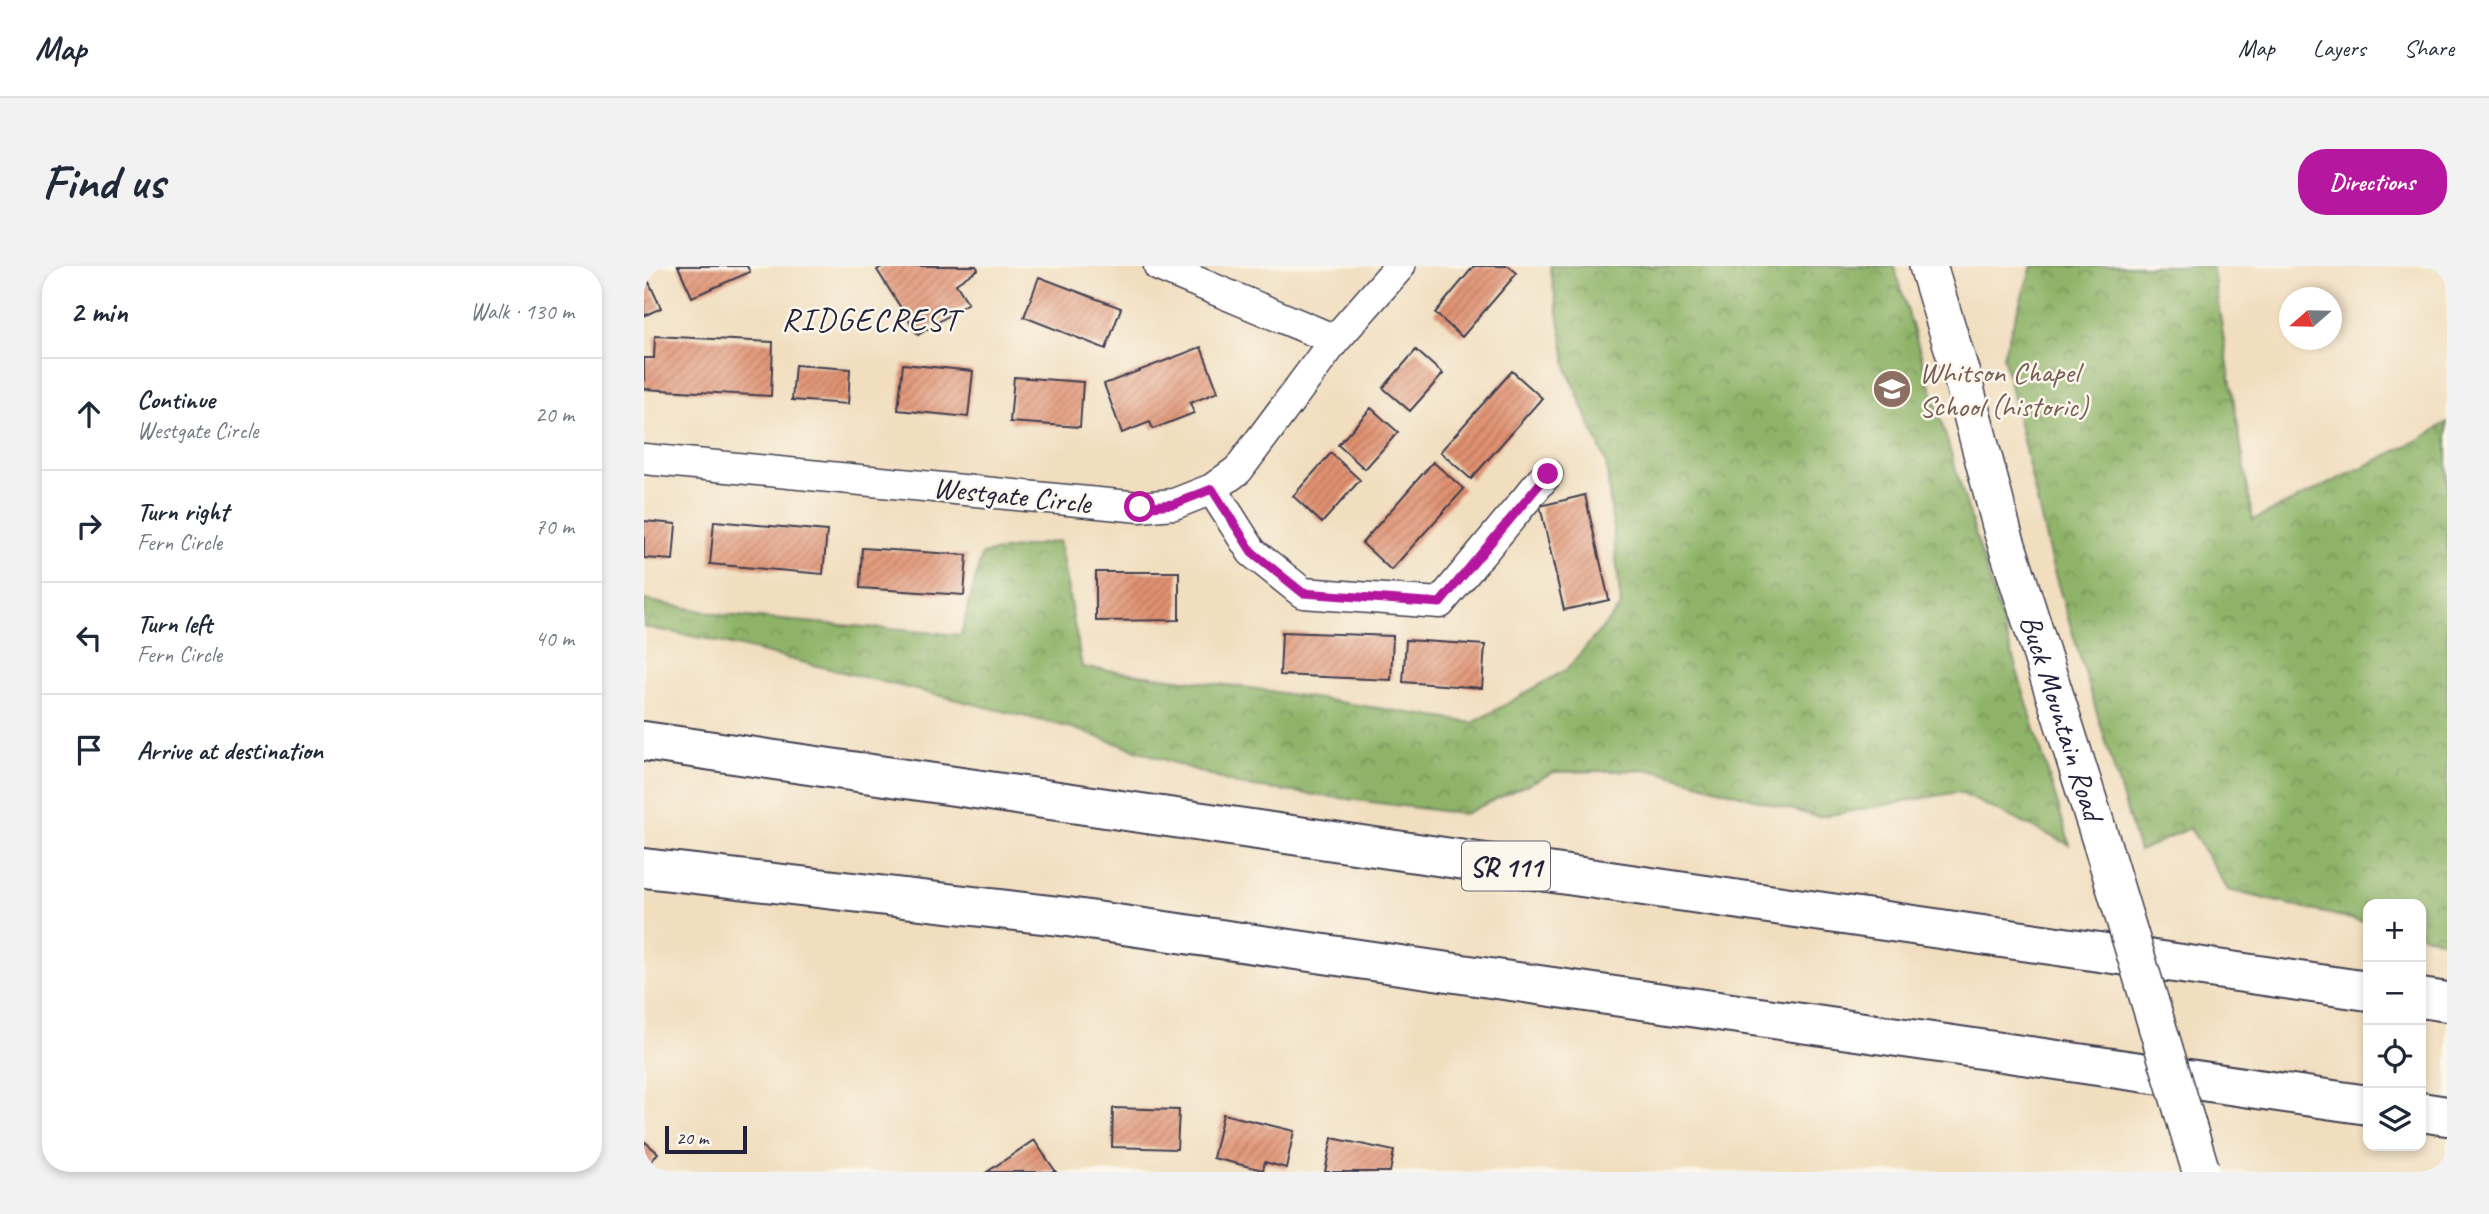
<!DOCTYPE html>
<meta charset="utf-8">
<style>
:root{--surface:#fff;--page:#f2f2f3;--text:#1f2937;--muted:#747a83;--line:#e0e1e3;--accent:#b5179e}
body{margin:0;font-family:Caveat,sans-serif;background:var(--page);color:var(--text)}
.controls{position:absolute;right:21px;bottom:21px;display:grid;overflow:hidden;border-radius:14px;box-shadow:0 4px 10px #0003}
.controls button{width:63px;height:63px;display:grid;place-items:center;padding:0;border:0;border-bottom:2px solid var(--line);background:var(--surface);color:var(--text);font:35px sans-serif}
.compass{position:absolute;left:1635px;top:21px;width:63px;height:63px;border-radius:50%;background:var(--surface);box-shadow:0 4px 10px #0003;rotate:250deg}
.scale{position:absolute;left:21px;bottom:18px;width:82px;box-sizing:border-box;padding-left:7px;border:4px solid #22223b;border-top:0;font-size:19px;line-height:24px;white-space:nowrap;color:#22223b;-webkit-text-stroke:5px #fbf7ec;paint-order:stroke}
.stop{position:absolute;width:21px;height:21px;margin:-16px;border:5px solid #b5179e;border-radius:50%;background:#fff}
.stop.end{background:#b5179e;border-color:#fff;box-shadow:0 2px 7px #0008}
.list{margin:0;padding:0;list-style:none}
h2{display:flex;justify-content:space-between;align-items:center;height:91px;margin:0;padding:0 28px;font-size:30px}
h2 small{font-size:23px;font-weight:400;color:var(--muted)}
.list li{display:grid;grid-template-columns:46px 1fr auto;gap:21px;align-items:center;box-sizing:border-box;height:112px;padding:0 28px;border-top:2px solid var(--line)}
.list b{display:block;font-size:26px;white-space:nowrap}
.list p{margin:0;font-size:23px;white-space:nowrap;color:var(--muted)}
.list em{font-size:23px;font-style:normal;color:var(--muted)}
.icon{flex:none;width:38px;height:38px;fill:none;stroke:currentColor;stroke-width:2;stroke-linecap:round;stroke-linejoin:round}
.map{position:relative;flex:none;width:1803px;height:906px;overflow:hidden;border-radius:28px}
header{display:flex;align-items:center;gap:42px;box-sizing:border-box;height:98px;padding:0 35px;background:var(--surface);border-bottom:2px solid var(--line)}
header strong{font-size:33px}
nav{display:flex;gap:38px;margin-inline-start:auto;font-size:24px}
.intro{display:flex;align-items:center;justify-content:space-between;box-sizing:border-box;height:168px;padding:0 42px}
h1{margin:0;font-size:49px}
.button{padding:18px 32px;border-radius:28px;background:var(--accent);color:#fff;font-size:24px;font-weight:700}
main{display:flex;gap:42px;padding:0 42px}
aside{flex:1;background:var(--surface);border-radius:28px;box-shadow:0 4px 10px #0003}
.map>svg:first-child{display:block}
</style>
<header>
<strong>Map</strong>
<nav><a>Map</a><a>Layers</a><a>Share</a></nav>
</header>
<div class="intro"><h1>Find us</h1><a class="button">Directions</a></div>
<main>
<aside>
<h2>2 min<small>Walk · 130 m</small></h2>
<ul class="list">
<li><svg class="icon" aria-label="ahead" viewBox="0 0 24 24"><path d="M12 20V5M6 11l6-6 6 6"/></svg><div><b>Continue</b><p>Westgate Circle</p></div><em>20 m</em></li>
<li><svg class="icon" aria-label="right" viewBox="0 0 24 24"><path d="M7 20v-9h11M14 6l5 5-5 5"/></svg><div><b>Turn right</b><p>Fern Circle</p></div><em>70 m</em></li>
<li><svg class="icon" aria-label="left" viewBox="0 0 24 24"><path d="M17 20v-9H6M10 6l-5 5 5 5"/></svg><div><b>Turn left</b><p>Fern Circle</p></div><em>40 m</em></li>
<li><svg class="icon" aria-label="arrive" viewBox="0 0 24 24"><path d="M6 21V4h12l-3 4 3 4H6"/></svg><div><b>Arrive at destination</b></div></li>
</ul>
</aside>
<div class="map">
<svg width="1803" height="906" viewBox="0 0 1803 906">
<defs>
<pattern id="forest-crowns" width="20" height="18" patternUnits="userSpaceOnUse" patternTransform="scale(1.75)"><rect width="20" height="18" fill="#8eb368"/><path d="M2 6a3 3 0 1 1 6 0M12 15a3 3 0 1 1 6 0" fill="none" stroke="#749157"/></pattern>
<pattern id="building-hatch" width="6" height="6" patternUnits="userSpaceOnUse" patternTransform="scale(1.75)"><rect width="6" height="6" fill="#e09171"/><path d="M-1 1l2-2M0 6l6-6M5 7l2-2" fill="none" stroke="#b5765e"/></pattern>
</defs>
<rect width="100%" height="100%" fill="#fbf7ec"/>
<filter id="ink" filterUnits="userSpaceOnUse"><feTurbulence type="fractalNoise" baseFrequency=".0143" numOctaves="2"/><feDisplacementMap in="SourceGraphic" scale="14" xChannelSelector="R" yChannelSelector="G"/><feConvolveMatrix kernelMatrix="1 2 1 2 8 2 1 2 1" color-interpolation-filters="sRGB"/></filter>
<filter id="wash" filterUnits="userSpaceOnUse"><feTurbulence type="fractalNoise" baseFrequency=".00686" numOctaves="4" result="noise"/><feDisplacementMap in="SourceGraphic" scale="28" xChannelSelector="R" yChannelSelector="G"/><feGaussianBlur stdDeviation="1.57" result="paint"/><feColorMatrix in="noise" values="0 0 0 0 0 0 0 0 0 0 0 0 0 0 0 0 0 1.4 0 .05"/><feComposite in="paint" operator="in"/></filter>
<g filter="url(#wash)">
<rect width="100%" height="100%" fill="#f1debf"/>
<path fill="url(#forest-crowns)" stroke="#586a52" stroke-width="2" d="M906 0H1250L1426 579 1314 526 1174 551 1007 504 910 506 820 548 595 519 428 462 63 373 0 361V334L79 349 317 369 338 288 415 275 438 401 606 422 829 457 923 403 977 340 962 196 924 106Z
M1388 0H1568L1609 254 1777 173 1803 156V676L1777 669V638H1724V657L1584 624 1546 562 1495 585 1408 299 1359 89Z"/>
<g id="blocks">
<path fill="url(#building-hatch)" d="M34 0H103L106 6 48 31Z
M239 0H332L334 3 312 18 324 37 274 69 233 4Z
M830 0H865L873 7 818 71 791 47Z
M2 10 17 42 0 50V11Z
M395 11 477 42 462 83 380 51Z
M11 70 129 76 127 130 0 123V92H10Z
M557 81 574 126 546 137 550 147 509 163 506 156 478 167 460 118Z
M772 84 799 108 766 145 739 122Z
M259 98 329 105 324 151 254 144Z
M151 99 206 103 204 138 148 134Z
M868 105 898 132 827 213 796 186Z
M370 111 439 116 436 161 366 156Z
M727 142 754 166 721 203 694 179Z
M687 187 716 214 678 257 649 230Z
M789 196 820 223 747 304 718 277Z
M941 229 965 334 920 344 896 240Z
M0 255 32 258 29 294 0 292Z
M70 255 183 265 179 308 66 298Z
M218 282 323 289 320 329 216 322Z
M452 306H535V354L452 355Z
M638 366 749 370 747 414 636 409Z
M762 374 841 379 838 422 759 416Z
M469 842 535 844 533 883 468 881Z
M579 848 650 865 642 902 621 896 619 904 569 892Z
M688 872 750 885 746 906H681Z
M390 874 412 906H343Z
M0 875 14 887 0 905Z"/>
</g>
</g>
<g filter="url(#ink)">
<use href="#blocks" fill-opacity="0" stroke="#413e4f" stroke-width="2"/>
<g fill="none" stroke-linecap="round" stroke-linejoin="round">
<g stroke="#413e4f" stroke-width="33">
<path id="minor" d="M515 0 691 74
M0 193 496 241 530 238 568 223 594 204 691 74 756 0
M568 223 608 286 659 327 796 337 903 208"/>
</g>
<g stroke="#413e4f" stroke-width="40">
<g id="tertiary">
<path id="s1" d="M1284 0 1320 118 1359 267 1459 581"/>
</g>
</g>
<g stroke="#413e4f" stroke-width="42">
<path id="motorway" d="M0 475 1724 725
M0 602 424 651 1724 839
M1777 732 1803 736
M1777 846 1803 850"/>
</g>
<use href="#minor" stroke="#fff" stroke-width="30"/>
<use href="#tertiary" stroke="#fff" stroke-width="37"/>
<use href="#motorway" stroke="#fff" stroke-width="38"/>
<g stroke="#413e4f" stroke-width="40" stroke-linecap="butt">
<path id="tertiary-bridge" d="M1459 581 1556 902"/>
</g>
<use href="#tertiary-bridge" stroke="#fff" stroke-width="37"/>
</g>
</g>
<g fill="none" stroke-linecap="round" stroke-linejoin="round" filter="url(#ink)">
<path stroke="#b5179e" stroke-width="9" d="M496 241 530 238 568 223 608 286 659 327 796 337 904 208"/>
</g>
<defs>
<g id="school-disc" transform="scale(2.0125)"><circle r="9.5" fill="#8d6e63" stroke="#fbf7ec"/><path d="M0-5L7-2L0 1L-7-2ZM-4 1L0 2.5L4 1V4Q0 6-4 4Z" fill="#fff"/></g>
</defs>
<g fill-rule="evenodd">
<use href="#school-disc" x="1248" y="123"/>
</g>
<g text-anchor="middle" stroke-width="5" stroke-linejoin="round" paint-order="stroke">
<rect fill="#fbf7ec" stroke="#636270" stroke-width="2" x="818" y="575.5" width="88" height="49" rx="5"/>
<g font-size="28" font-weight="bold" fill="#22223b">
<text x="862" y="610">SR 111</text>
</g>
<g font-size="30" fill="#785e54" stroke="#fbf7ec" text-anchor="start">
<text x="1275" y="116">Whitson Chapel<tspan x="1275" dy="34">School (historic)</tspan></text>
</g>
<g font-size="30" fill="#22223b" stroke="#fbf7ec">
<text transform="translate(368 229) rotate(6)" y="10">Westgate Circle</text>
<text dy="10" stroke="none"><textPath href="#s1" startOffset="471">Buck Mountain Road</textPath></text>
</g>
<g font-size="32" letter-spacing="2" fill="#22223b" stroke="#fbf7ec">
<text x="227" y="64">RIDGECREST</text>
</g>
</g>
</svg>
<div class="controls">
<button>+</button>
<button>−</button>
<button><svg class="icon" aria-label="locate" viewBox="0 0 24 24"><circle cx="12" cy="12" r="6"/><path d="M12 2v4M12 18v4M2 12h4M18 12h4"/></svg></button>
<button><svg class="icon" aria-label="layers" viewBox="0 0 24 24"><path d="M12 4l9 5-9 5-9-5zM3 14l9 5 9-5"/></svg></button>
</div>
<svg class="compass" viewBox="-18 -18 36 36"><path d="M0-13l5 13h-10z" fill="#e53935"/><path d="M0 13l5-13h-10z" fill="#747a83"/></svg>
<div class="scale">20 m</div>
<div class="stop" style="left:496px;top:241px"></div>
<div class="stop end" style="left:904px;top:208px"></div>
</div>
</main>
